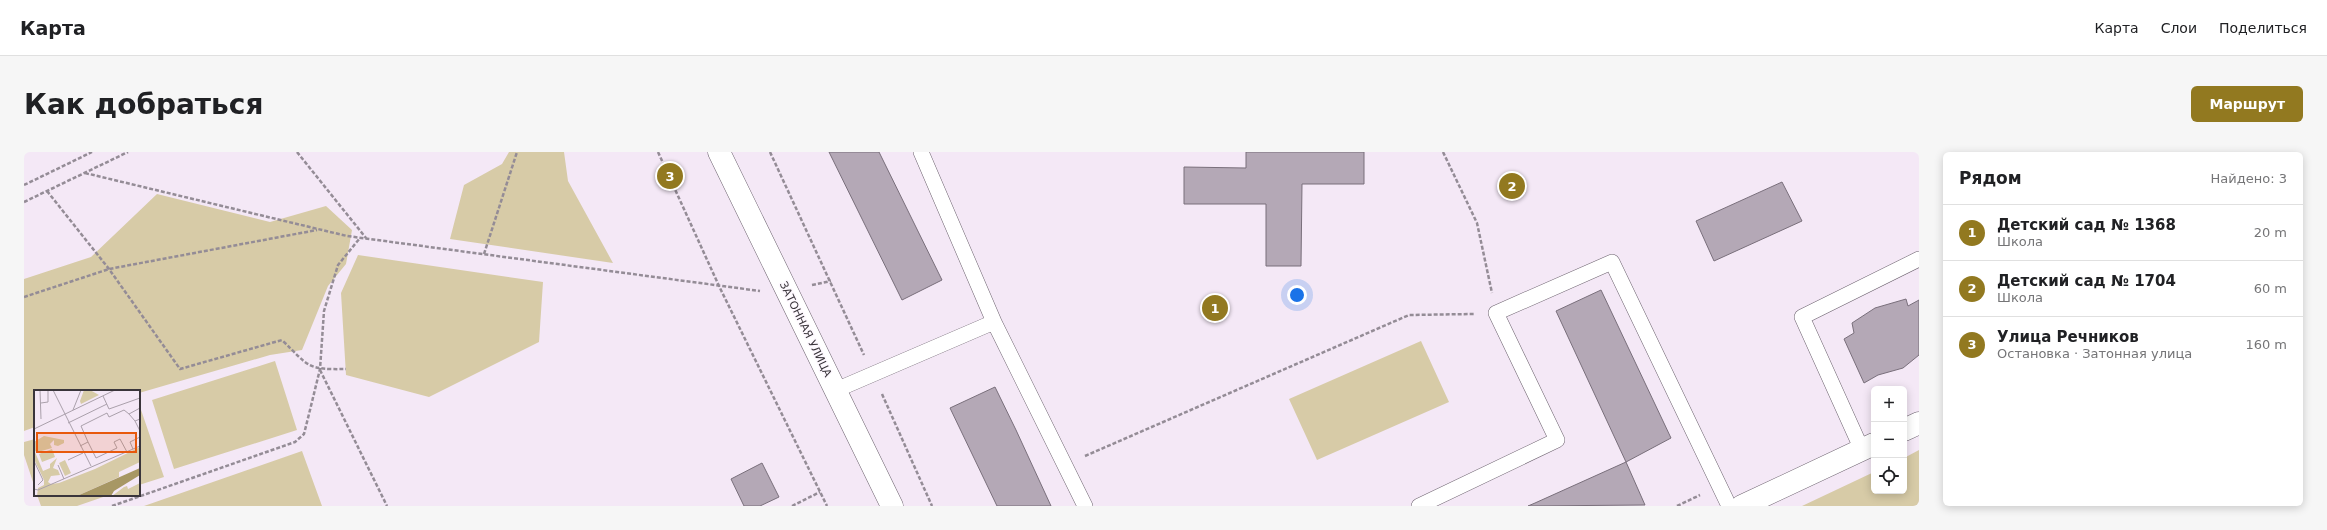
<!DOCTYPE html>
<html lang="ru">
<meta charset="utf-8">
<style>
:root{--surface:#fff;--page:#f6f6f6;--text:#202124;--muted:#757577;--line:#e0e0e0;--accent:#927920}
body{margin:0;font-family:"DejaVu Sans",sans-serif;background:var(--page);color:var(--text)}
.controls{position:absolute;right:12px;bottom:12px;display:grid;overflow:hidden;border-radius:6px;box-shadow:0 2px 10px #0003}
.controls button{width:36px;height:36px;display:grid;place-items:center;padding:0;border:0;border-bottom:1px solid var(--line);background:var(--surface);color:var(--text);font:20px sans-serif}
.you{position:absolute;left:1273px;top:143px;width:14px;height:14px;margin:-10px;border:3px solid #fff;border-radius:50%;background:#1a73e8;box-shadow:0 0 0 6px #1a73e833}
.badge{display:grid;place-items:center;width:26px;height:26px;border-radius:50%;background:var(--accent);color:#fff;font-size:13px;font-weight:700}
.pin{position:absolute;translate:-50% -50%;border:2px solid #fff;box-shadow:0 1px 4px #0006}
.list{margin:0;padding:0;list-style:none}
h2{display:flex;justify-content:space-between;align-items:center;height:52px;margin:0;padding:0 16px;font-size:17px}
h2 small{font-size:13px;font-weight:400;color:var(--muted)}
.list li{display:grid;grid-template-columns:26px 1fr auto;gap:12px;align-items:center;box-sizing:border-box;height:56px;padding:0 16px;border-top:1px solid var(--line)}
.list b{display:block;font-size:15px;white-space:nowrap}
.list p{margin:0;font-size:13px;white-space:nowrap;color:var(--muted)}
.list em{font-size:13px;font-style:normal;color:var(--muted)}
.icon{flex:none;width:22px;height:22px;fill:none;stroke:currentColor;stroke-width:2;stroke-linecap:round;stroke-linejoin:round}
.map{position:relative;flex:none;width:1895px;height:354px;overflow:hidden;border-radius:6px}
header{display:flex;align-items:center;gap:24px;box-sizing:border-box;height:56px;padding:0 20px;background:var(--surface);border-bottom:1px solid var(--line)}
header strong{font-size:19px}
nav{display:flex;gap:22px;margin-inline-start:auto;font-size:14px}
.intro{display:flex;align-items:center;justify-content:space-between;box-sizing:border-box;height:96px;padding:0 24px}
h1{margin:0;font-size:28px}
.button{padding:10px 18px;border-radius:6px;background:var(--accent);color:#fff;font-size:14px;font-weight:700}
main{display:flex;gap:24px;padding:0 24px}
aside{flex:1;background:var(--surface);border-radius:6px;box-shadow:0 2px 10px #0003}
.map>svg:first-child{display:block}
</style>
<header>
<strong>Карта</strong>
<nav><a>Карта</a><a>Слои</a><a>Поделиться</a></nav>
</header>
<div class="intro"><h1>Как добраться</h1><a class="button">Маршрут</a></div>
<main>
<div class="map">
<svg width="1895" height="354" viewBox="0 0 1895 354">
<rect width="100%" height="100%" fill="#f4e8f6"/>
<path fill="#d7cba7" d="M485 0H540L544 29 589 111 426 87 440 33 478 12Z
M133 42 246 70 302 54 328 78 322 112 304 134 278 198 246 203 115 241V239H11V275L0 279V127L67 105Z
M334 103 519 130 515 190 405 245 322 223 317 141Z
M1397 189 1425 250 1293 308 1265 247Z
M251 209 273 278 150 317 128 248Z
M115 252 140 325 115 333Z
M11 287V336L0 303V290Z
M1895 298V354H1778L1850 320V339H1880V306Z
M278 299 298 354H120Z
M13 343H85L53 354H17Z"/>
<path fill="#b4a8b6" stroke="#796f7b" d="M805 0H855L918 128 878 148Z
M1222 0H1340V32H1278L1277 114H1242V52H1160V15L1222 16Z
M1758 30 1778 69 1690 109 1672 69Z
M1577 138 1647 286 1602 310 1532 159Z
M1882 147 1884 154 1895 148V203L1879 216 1854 223 1840 231 1820 187 1830 181 1828 171 1851 156Z
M971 235 992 278 1027 354H973L926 256Z
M1602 310 1621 353 1504 354 1511 351Z
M738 311 755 345 736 354H720L707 327Z"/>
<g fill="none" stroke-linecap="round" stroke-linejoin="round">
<g stroke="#6e6470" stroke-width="16">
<path id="service" d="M897 0 970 170
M812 238 970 170 1061 354
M1838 298 1778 165 1895 107
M1395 354 1533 288 1472 161 1588 110 1705 354"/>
</g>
<g stroke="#6e6470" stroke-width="23">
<path id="minor" d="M695 0 868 354
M1880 278 1895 271
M1718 354 1850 292"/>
</g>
<path stroke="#948c96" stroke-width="2.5" stroke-dasharray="4 2" stroke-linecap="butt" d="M273 0 342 86
M634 0 695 134 803 354
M746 0 840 203
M1419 0 1453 71 1468 141
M61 21 323 84 736 139
M0 33 68 0
M23 39 85 117 156 217 258 188C285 214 282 218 322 217
M0 50 104 0
M460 102 493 0
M788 133 807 129
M0 145 85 117 293 78
M296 218 363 354
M858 242 908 354
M1061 304 1385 163 1450 162
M88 354 271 290 280 282 285 262 296 217 300 159 314 113 336 86
M768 354 796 340
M1653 354 1676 343"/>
<use href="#service" stroke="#fff" stroke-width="15"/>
<use href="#minor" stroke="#fff" stroke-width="22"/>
</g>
<g text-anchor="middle" stroke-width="3" stroke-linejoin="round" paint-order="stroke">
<g font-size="11" fill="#3a353b" stroke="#fdf8fe">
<text transform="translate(782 177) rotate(64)" y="4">ЗАТОННАЯ УЛИЦА</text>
</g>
</g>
<g transform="translate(10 238)">
<rect width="106" height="106" fill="#f4e8f6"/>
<path d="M50 0H56L65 5 47 14 46 11ZM10 46 30 50V53L24 56 20 55V50L16 54 18 58 11 60 10 56 11 60 4 62 3 59 1 62 9 81 16 78V74L23 68 19 78 24 80 26 85 17 86 14 92 17 94 25 93 61 79 106 57V72L85 82V87L43 106H3L4 98 0 94 4 98 10 95V90L0 69V52ZM18 59 21 67 8 72 5 64ZM31 70 37 83 31 86 25 73ZM106 93V106H78L90 97 93 96 94 99Z" fill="#d7cba7"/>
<path d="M106 78V85L80 101 77 106H43Z" fill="#a79764"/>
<path fill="none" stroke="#aaa0ab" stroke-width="1" d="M6 0 7 29M19 0 57 76M69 6 75 19 106 8M7 13 14 12V1M39 20 47 0M106 29 101 31 106 41M101 31 95 24 106 18M34 33 73 14M0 39 81 0M54 52 47 36 73 23 75 27 90 20 95 24M46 56 54 52 62 68 83 58 80 52 86 49 93 62M99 59 96 52 106 47M34 70 49 63M0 71 9 90 4 95M24 75 30 89M0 99 4 100 106 56"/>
<path fill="#e8590c" fill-opacity="0.15" stroke="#e8590c" stroke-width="2" d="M3 43H102V62H3Z"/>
<rect width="106" height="106" fill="none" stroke="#3a353b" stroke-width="2"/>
</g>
</svg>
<div class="controls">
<button>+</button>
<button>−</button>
<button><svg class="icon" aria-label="locate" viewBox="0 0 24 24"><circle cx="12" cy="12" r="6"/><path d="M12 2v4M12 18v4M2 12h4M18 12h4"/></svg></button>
</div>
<div class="you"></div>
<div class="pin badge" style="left:1191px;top:156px">1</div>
<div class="pin badge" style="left:1488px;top:34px">2</div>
<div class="pin badge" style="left:646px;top:24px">3</div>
</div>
<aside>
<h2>Рядом<small>Найдено: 3</small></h2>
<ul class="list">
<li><span class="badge">1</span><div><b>Детский сад № 1368</b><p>Школа</p></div><em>20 m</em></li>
<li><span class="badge">2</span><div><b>Детский сад № 1704</b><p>Школа</p></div><em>60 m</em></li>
<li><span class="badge">3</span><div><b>Улица Речников</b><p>Остановка · Затонная улица</p></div><em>160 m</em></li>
</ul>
</aside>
</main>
